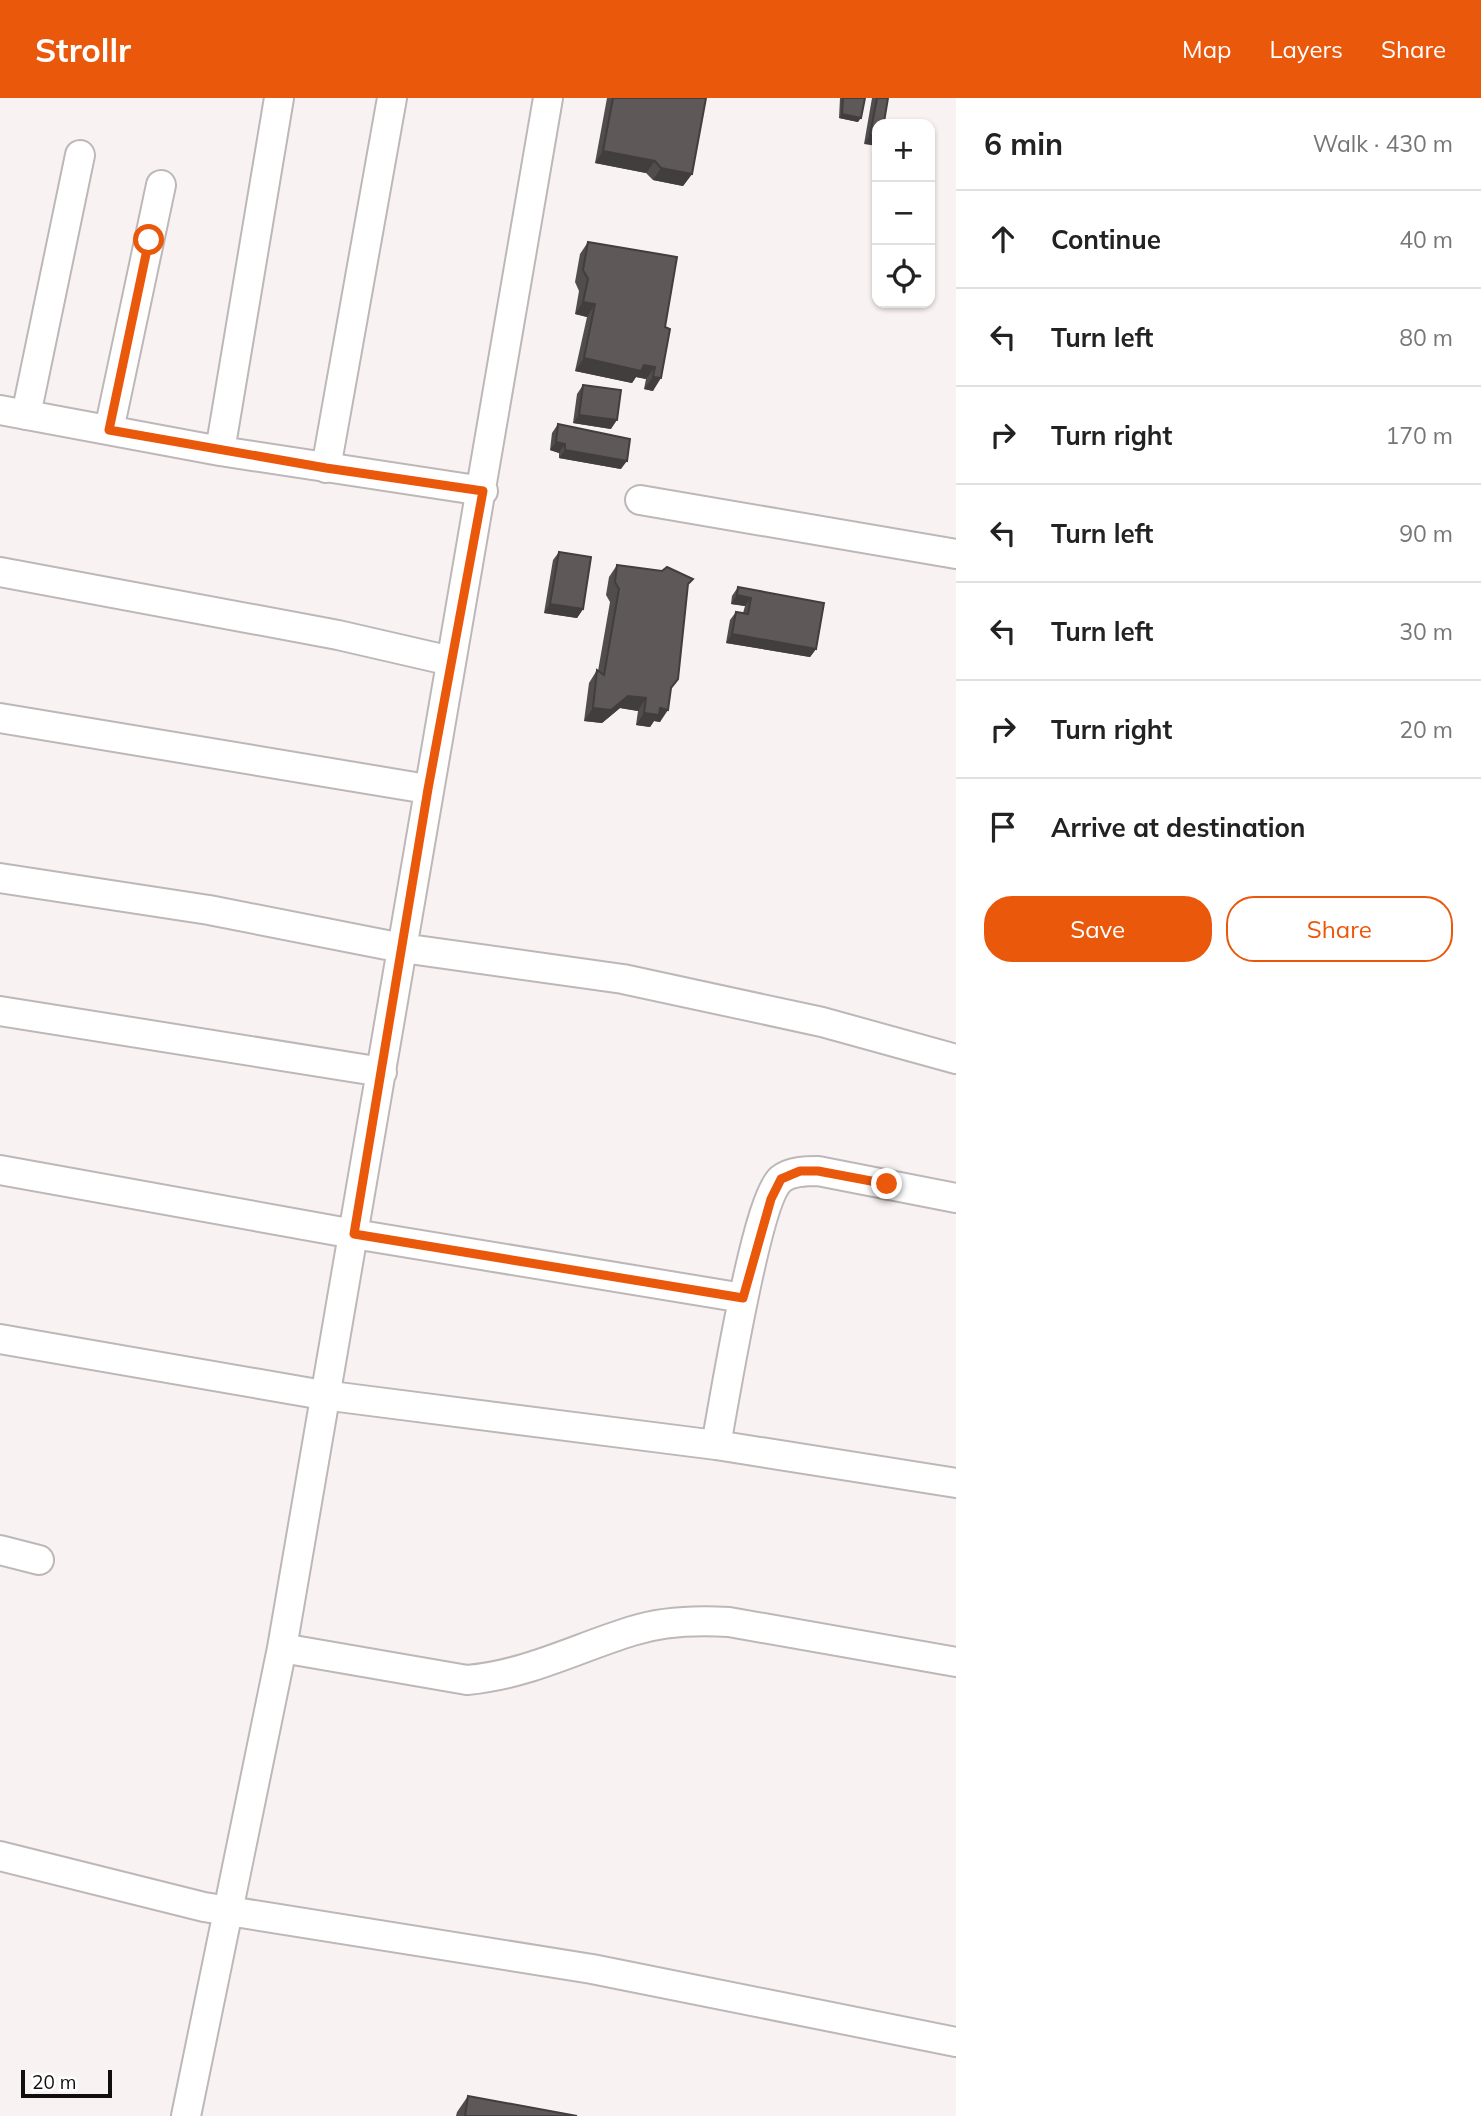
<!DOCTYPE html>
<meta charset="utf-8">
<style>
:root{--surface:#fff;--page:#f6f6f6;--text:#222;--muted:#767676;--line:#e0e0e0;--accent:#ea580c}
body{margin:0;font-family:Mulish,sans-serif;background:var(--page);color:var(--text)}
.controls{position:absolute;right:21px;top:21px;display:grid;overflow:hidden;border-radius:14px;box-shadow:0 2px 5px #0004}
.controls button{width:63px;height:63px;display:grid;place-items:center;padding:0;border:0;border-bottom:2px solid var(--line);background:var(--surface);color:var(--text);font:35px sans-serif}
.scale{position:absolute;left:21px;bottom:18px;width:91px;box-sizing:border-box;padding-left:7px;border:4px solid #100e0e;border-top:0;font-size:19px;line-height:24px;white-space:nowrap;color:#100e0e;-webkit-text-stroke:5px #fff;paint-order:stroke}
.stop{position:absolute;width:21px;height:21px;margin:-16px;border:5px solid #ea580c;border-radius:50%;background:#fff}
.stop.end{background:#ea580c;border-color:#fff;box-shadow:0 2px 7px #0008}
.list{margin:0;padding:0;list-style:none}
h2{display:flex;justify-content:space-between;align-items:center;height:91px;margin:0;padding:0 28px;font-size:30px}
h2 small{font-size:23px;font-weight:400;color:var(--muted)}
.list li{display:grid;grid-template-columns:46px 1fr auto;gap:21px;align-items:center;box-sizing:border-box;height:98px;padding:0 28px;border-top:2px solid var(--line)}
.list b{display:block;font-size:26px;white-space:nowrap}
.list em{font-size:23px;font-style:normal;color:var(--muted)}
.actions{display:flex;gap:14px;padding:21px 28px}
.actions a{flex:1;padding:16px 0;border:2px solid var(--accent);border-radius:28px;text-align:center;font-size:24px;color:var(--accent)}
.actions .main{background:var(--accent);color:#fff}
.icon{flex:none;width:38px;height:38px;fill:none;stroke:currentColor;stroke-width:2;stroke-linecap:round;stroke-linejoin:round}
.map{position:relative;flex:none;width:956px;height:2018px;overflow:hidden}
header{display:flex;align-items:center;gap:42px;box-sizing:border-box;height:98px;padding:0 35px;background:var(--accent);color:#fff}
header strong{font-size:33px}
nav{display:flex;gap:38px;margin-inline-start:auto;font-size:24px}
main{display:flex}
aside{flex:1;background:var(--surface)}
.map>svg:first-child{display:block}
</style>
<header>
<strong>Strollr</strong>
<nav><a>Map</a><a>Layers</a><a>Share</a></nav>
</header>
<main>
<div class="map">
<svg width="956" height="2018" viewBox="0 0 956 2018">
<rect width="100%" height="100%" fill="#f9f2f3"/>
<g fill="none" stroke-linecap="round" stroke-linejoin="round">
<g stroke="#beb7b8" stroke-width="32">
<path id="street" d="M0 312 220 353 483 393
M26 317 80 57
M109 332 161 87
M220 353 279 0
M326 370 392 0
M640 402 956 456
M0 474 338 537 451 563
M0 620 427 691
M0 780 209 812 402 850 623 881 822 924 956 961
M0 913 382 974
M0 1072 354 1136 743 1200
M0 1241 323 1297 716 1347 956 1385
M716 1347C724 1305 756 1102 781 1081 791 1073 806 1073 818 1073L956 1100
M0 1452 39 1462
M282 1550 467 1582C526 1577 577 1550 632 1533 663 1523 697 1522 729 1524L956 1564
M0 1758 204 1809 592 1871 956 1944
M186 2018 282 1550 548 0"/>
</g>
<use href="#street" stroke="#fff" stroke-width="28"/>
</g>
<path fill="#514c4d" d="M607 0H706L692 76 683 88 653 82 646 75 595 65Z
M840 0H862L858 24 839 20Z
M871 0H888L884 24 864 46 872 0Z
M588 144 677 159 653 293 644 291 646 281 636 279 632 285 575 273 587 219 575 216 579 193 575 184 580 156Z
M583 287 611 331 573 325 577 296Z
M558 326 621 371 559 360V355L550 352 552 335Z
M559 454 583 511 577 520 544 515 553 462Z
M617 467 688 487 671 590 660 624 654 623 650 629 636 627 638 613 620 610 602 625 584 623 589 585 597 572 598 573 610 504 606 497 609 479Z
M738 489 816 551 810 559 726 545 730 522 736 514 743 515 745 508 731 506 732 498Z
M468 1998 577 2018H456L457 2014Z"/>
<path fill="#423e3e" d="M842 16 861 20 858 24 839 20Z
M870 37 877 38V48L864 46Z
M603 53 655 63 646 75 595 65Z
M661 70 692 76 683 88 653 82Z
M583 204 595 206 587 219 575 216Z
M584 260 644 267 655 269 646 281 636 279 632 285 575 273Z
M653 279 661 280 653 293 644 291Z
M579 317 617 322 611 331 573 325Z
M556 344 565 346 559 355 550 352Z
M565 352 627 363 621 371 559 360Z
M737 497 751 500 745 508 731 506Z
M550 506 583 511 577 520 544 515Z
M732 536 816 551 810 559 726 545Z
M628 598 646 600 638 613 620 610 602 625 584 623 593 610Z
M660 610 668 612 660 624 654 623 650 629 636 627 644 615Z"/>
<path fill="#5e5859" stroke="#423e3e" stroke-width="2" d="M613 0H706L692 76 661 70 655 63 603 53Z
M843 0H865L861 20 842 16Z
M877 0H888L884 24 895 26H877V38L870 37Z
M588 144 677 159 665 229 670 231 661 280 653 279 655 269 644 267 641 273 584 260 595 206 583 204 588 181 583 172Z
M583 287 621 292 617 322 579 317Z
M558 326 630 341 627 363 565 352V346L556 344Z
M559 454 591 459 583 511 550 506Z
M617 467 662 473 667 469 693 481 688 486 678 581 671 590 668 612 660 610 659 617 644 615 646 600 628 598 611 612 593 610 597 572 604 577 619 491 615 484Z
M738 489 824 505 816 551 732 536 736 514 748 516 751 500 737 497Z
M468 1998 577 2018H465Z"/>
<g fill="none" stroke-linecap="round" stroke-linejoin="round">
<path stroke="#ea580c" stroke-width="9" d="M149 142 109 332 326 370 483 393 428 691 354 1136 743 1200 771 1101 781 1081 800 1073H818L887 1086"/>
</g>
</svg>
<div class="controls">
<button>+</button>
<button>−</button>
<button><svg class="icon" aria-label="locate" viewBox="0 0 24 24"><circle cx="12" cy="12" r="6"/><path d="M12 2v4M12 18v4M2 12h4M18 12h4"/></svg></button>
</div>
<div class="scale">20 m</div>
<div class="stop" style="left:149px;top:142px"></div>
<div class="stop end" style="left:887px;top:1086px"></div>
</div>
<aside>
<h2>6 min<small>Walk · 430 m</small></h2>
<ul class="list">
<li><svg class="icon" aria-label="ahead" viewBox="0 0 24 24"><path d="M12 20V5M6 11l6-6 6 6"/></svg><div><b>Continue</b></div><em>40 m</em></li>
<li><svg class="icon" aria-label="left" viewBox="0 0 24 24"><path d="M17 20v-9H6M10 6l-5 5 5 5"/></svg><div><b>Turn left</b></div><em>80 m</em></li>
<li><svg class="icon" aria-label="right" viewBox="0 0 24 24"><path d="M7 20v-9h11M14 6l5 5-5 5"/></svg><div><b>Turn right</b></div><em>170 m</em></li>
<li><svg class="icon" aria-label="left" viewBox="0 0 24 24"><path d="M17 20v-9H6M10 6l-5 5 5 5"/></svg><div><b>Turn left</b></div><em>90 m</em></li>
<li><svg class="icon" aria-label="left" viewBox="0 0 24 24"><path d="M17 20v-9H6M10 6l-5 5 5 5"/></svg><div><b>Turn left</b></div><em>30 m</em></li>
<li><svg class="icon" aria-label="right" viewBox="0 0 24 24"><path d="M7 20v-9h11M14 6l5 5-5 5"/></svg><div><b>Turn right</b></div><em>20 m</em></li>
<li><svg class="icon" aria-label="arrive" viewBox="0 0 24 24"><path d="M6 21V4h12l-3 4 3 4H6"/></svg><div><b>Arrive at destination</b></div></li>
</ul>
<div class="actions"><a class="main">Save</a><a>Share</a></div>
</aside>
</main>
